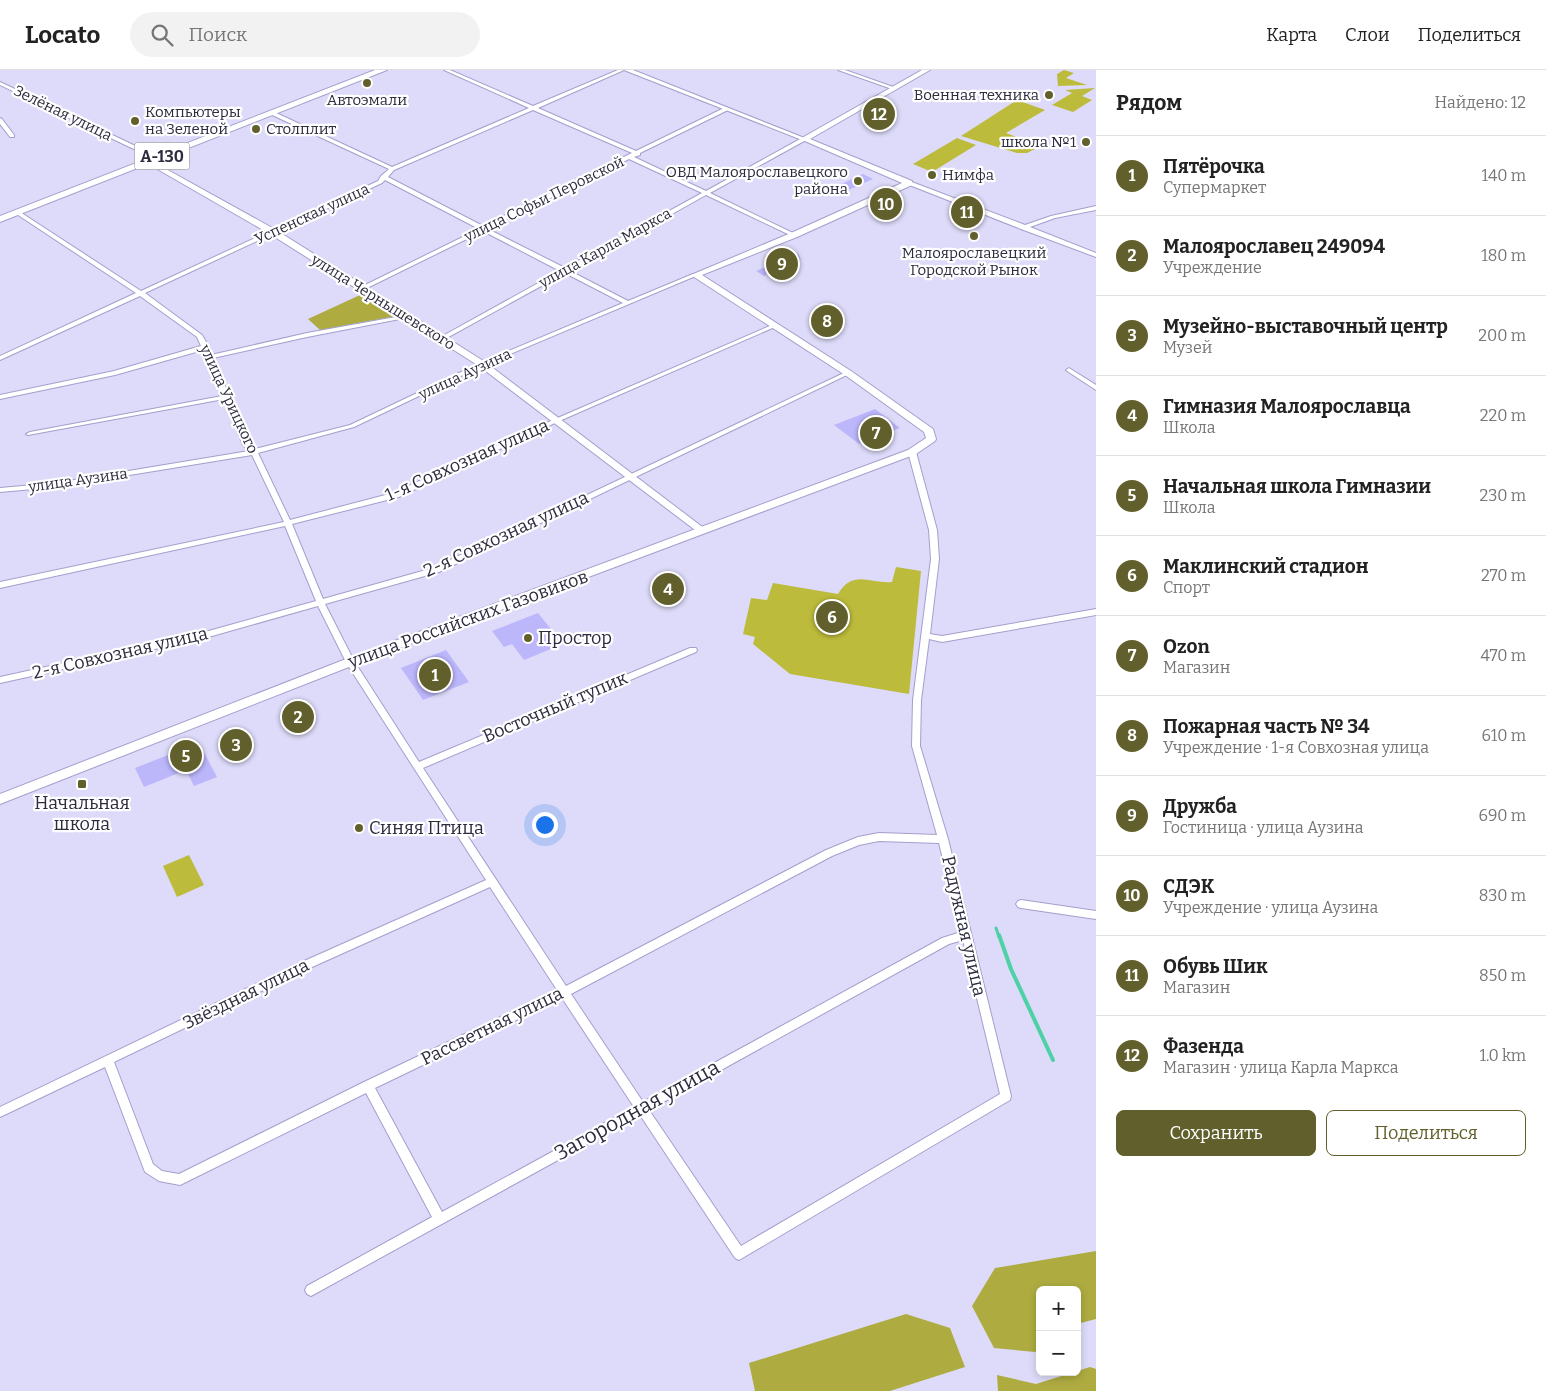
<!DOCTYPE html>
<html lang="ru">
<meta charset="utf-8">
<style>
:root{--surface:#fff;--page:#f2f2f2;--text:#222;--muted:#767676;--line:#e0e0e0;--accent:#61602d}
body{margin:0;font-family:Bitter,serif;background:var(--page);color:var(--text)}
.controls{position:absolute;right:15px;bottom:15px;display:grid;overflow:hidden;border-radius:8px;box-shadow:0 2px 8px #0003}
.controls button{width:45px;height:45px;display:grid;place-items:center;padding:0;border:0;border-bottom:1px solid var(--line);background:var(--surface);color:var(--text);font:25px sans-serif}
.you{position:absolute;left:544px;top:754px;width:18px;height:18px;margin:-12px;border:4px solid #fff;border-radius:50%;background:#1a73e8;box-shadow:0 0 0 8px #1a73e833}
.badge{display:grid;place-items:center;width:32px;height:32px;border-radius:50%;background:var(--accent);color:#fff;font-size:16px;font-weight:700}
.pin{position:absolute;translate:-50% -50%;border:2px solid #fff;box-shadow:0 1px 5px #0006}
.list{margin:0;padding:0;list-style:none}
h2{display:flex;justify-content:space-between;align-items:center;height:65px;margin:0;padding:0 20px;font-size:21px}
h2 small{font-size:16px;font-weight:400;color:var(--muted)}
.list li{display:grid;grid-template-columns:32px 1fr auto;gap:15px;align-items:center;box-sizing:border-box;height:80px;padding:0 20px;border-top:1px solid var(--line)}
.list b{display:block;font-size:19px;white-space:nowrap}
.list p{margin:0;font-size:16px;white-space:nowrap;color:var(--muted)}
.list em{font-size:16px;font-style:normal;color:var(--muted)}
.actions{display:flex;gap:10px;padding:15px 20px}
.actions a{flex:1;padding:11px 0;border:1px solid var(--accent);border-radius:8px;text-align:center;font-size:18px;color:var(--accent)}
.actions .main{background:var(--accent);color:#fff}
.icon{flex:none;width:28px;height:28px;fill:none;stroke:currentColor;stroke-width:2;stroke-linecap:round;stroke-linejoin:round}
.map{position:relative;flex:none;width:1096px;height:1321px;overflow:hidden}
header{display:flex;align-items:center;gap:30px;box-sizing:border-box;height:70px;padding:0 25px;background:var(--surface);border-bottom:1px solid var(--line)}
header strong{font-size:24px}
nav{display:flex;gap:28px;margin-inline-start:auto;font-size:18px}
.search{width:350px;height:45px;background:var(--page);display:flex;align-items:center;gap:12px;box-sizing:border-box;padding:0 18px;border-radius:28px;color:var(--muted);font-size:19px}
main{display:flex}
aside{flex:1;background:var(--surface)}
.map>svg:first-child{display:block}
</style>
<header>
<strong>Locato</strong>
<div class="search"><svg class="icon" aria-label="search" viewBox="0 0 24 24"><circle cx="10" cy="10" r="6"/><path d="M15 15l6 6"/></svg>Поиск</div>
<nav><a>Карта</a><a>Слои</a><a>Поделиться</a></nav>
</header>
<main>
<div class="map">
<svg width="1096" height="1321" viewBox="0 0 1096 1321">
<rect width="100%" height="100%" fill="#dddbf9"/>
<path fill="#bdbb3b" d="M1064 0 1074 3 1066 8 1087 15 1058 16 1057 4Z
M1095 18 1082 26 1092 30 1073 42 1052 35 1072 23 1065 20Z
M1017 30 1045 40 1006 63 1041 76 1027 83H1017L961 66Z
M957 68 976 75 932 102 913 94Z
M896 497 921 501 909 624 790 604 753 574 755 567 743 564 751 528 767 530 773 513 838 524C853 499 870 514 892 512Z
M189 785 204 815 177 827 163 796Z"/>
<path fill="#aeac40" d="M360 225 397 246 320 260 308 249Z
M1096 1181V1249L1077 1254V1220H1040V1279L1035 1282 994 1278 972 1236 995 1198Z
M906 1244 950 1258 965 1297 890 1321H755L749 1293Z
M1090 1297 1096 1299V1321H998L997 1305 1036 1314Z"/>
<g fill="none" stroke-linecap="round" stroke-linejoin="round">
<path stroke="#4fd1a7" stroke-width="3" d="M996 858 999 867"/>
<path stroke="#4fd1a7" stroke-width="4" d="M999 865 1011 899 1053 990"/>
</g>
<path fill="#bcb6fb" d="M863 104 873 109 844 122 835 117Z
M798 183 801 190 764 206 756 201Z
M875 339 900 358 859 374 834 355Z
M538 543 563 574 524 590 512 574 504 577 492 561Z
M446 580 469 612 423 630 401 598Z
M199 673 217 707 194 716 186 700 144 717 135 698Z"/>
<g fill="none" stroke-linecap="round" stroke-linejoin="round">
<g stroke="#a39fcd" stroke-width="2">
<path id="minor" d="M444 0H450L533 36 618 0H624L538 38 636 81 724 38H728V40L640 83V85L634 87 706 121 802 68H806V70L710 123 797 165 792 166 706 125 570 201 628 231 693 204 698 205 484 295 354 357 258 383 290 450 393 423 553 350 772 255 777 256 557 352 399 427 292 454 323 529 433 498 846 302H850L851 303 439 502 325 534 354 591 419 692 690 578H696L697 580 696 582 423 698 566 916 826 780 858 767 879 763 937 765 912 676 913 630 931 489 929 460 908 382 909 380H912L916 382 937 460 939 489 930 564 942 566 1096 539V545L942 572 929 569 921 630 920 676 948 769 1011 1026 1010 1030 739 1190 735 1188 640 1045 311 1226 307 1224 305 1220 307 1216 432 1147 366 1023 180 1115 159 1111 145 1102 105 997 0 1047V1037L293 896 486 810 347 594 318 536 205 568 0 613V607L205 562 316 531 285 456 0 518V512L284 452 252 385 56 417 0 422V418L56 413 249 381 243 375 224 329 28 365 26 364 30 362 222 326 203 280 115 305 0 329V325L114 301 201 276 197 267 140 226 0 290V286L136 223 15 143 20 142 141 221 378 111 381 106 389 99 270 44V42H274L392 97 529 38ZM533 40 632 83 483 156 388 107 394 100ZM629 89 702 123 565 198 488 159ZM385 110 479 159 359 218V220H363L483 161 560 201 439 268V270H443L565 203 623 233 480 293 350 355 255 379 250 374 213 288 307 267 405 248 408 246 407 245 307 263 211 285 209 277 202 265 145 223 382 113ZM879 771 939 773 961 862 942 868 643 1032 571 924 832 786 859 775ZM490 817 557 920 364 1012 179 1104 162 1101 153 1094 114 992 301 902ZM963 870 1000 1024 741 1176 649 1040 949 874ZM562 928 634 1037 442 1142 375 1018Z
M838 0H845L896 18 892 19Z
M0 12 144 80 154 90 149 91 140 82 0 15Z
M0 48 2 49 14 65V67H10L0 54Z
M909 111 1025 155 1051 146 1096 136V140L1055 148 1030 157 1096 183V187L1021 159 907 114 906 113Z
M1069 298 1096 315V320L1067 301 1066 300Z
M1021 830 1096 841V849L1021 838 1018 837 1016 834 1018 831Z"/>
</g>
<g stroke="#a39fcd" stroke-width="2">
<path id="tertiary" d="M624 0H633L807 69 802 70Z
M151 88 157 94 276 160 485 292 705 459 707 461 705 463H699L479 296 270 164 152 96 148 90Z"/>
</g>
<g stroke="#a39fcd" stroke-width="2">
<path id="secondary" d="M922 0H930L810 69 912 111V115L797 167 702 205 851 301 933 359 936 369 935 371 916 384 354 595 0 734V724L346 589 908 380 926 368 924 362 845 305 691 205 791 163 902 113 800 69Z"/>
</g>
<g stroke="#a39fcd" stroke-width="2">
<path id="primary" d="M375 0H387L0 152V146Z"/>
</g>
<use href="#minor" fill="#fff" fill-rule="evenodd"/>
<use href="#tertiary" fill="#fff" fill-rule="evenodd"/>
<use href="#secondary" fill="#fff" fill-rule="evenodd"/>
<use href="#primary" fill="#fff" fill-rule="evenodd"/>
</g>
<g fill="#61602d" stroke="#fff" stroke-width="2">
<circle cx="367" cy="13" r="5"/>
<circle cx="1049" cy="25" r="5"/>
<circle cx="135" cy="51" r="5"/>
<circle cx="256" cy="59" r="5"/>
<circle cx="1086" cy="72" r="5"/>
<circle cx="932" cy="105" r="5"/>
<circle cx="858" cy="111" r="5"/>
<circle cx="974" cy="166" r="5"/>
<circle cx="528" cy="568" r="5"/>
<rect x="77" y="709" width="10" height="10" rx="2.5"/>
<circle cx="359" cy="758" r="5"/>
</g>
<g text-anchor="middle" stroke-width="4.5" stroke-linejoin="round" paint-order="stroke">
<g font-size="15" fill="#2d2b3e" stroke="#fff" text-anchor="end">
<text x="1039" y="30">Военная техника</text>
<text x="367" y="35" text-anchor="middle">Автоэмали</text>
<text x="145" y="47" text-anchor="start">Компьютеры<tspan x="145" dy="17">на Зеленой</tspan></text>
<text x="266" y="64" text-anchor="start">Столплит</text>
<text x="1076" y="77">школа №1</text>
<text x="848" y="107">ОВД Малоярославецкого<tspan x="848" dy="17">района</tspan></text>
<text x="942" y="110" text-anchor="start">Нимфа</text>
<text x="974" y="188" text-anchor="middle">Малоярославецкий<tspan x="974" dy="17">Городской Рынок</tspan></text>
</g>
<g font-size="15" fill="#2d2b3e" stroke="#fff">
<text transform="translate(63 43) rotate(26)" y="5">Зелёная улица</text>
<text transform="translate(544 129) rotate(-26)" y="5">улица Софьи Перовской</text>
<text transform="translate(312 144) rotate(-25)" y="5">Успенская улица</text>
<text transform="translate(605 178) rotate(-29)" y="5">улица Карла Маркса</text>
<text transform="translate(383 232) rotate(32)" y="5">улица Чернышевского</text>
<text transform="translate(465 304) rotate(-25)" y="5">улица Аузина</text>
<text transform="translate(229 329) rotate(65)" y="5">улица Урицкого</text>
<text transform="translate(78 410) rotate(-8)" y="5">улица Аузина</text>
</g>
<rect fill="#fff" stroke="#6c6b78" stroke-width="1" x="134.5" y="72.5" width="55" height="27" rx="4"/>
<g font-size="16" font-weight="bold" fill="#2d2b3e">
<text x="162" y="92">А-130</text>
</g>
<g font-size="18" fill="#2d2b3e" stroke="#fff">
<text transform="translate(467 390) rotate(-24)" y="6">1-я Совхозная улица</text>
<text transform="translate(506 464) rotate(-25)" y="6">2-я Совхозная улица</text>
<text transform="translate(468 549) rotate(-20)" y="6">улица Российских Газовиков</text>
<text transform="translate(120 583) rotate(-13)" y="6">2-я Совхозная улица</text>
<text transform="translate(555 637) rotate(-23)" y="6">Восточный тупик</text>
<text transform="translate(964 856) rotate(77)" y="6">Радужная улица</text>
<text transform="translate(246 924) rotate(-26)" y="6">Звёздная улица</text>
<text transform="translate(492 956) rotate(-26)" y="6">Рассветная улица</text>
</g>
<g font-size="18" fill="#2d2b3e" stroke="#fff" text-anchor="start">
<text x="538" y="574">Простор</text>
<text x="82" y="739" text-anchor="middle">Начальная<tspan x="82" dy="21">школа</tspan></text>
<text x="369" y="764">Синяя Птица</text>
</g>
<g font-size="21" fill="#2d2b3e" stroke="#fff">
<text transform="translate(637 1040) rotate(-29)" y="7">Загородная улица</text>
</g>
</g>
</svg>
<div class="controls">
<button>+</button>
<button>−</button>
</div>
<div class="you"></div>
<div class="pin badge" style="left:435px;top:605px">1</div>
<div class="pin badge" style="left:298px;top:647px">2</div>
<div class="pin badge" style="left:236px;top:675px">3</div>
<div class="pin badge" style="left:668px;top:519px">4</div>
<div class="pin badge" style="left:186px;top:686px">5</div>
<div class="pin badge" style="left:832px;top:547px">6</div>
<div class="pin badge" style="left:876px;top:363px">7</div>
<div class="pin badge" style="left:827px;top:251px">8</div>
<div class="pin badge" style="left:782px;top:194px">9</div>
<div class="pin badge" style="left:886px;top:134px">10</div>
<div class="pin badge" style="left:967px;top:142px">11</div>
<div class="pin badge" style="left:879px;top:44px">12</div>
</div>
<aside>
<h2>Рядом<small>Найдено: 12</small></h2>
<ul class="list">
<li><span class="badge">1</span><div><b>Пятёрочка</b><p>Супермаркет</p></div><em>140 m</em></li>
<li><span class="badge">2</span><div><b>Малоярославец 249094</b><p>Учреждение</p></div><em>180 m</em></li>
<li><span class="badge">3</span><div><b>Музейно-выставочный центр</b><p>Музей</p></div><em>200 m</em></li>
<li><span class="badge">4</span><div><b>Гимназия Малоярославца</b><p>Школа</p></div><em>220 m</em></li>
<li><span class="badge">5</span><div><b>Начальная школа Гимназии</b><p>Школа</p></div><em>230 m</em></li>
<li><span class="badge">6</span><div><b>Маклинский стадион</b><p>Спорт</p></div><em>270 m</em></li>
<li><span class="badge">7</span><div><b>Ozon</b><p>Магазин</p></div><em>470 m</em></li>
<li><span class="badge">8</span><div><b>Пожарная часть № 34</b><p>Учреждение · 1-я Совхозная улица</p></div><em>610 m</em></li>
<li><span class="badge">9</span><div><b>Дружба</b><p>Гостиница · улица Аузина</p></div><em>690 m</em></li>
<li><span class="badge">10</span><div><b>СДЭК</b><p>Учреждение · улица Аузина</p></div><em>830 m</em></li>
<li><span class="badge">11</span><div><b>Обувь Шик</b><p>Магазин</p></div><em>850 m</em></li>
<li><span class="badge">12</span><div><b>Фазенда</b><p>Магазин · улица Карла Маркса</p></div><em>1.0 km</em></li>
</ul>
<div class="actions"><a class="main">Сохранить</a><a>Поделиться</a></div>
</aside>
</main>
